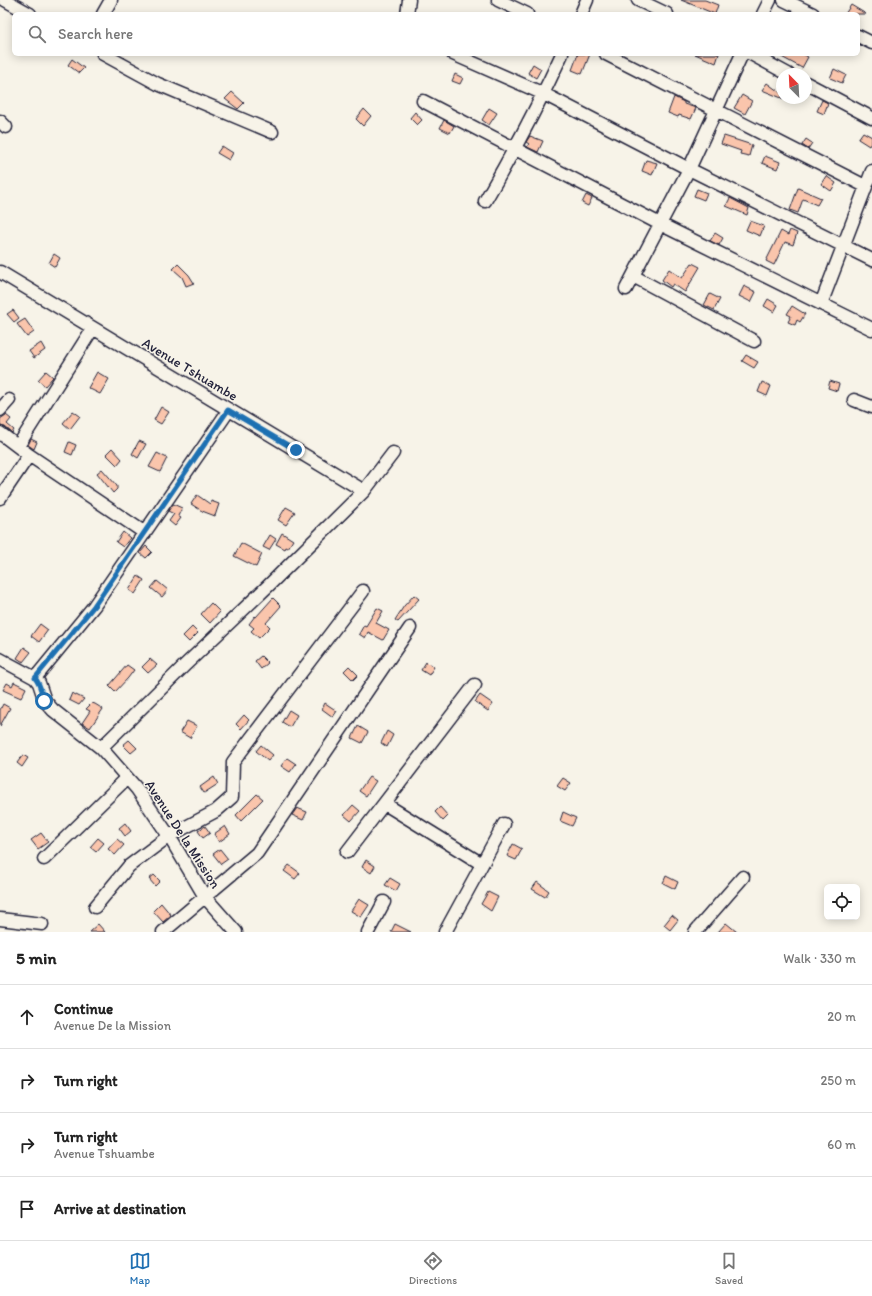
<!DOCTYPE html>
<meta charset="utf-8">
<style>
:root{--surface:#fff;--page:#f2f2f2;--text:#222;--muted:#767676;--line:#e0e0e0;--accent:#1f6fb2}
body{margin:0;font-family:Itim,sans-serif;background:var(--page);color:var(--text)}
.controls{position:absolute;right:12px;bottom:12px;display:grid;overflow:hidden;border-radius:6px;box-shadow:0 2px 10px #0003}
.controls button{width:36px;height:36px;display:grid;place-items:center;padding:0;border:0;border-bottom:1px solid var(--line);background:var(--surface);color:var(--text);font:20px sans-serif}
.compass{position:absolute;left:776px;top:68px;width:36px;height:36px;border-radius:50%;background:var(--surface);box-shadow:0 2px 10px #0003;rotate:336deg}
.stop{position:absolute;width:12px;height:12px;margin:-9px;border:3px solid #1f6fb2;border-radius:50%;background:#fff}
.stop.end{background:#1f6fb2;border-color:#fff;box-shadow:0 1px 4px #0008}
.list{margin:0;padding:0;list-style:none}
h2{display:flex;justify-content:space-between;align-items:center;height:52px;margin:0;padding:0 16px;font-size:17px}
h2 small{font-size:13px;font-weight:400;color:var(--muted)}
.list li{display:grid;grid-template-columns:26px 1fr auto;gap:12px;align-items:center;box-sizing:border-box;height:64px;padding:0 16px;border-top:1px solid var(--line)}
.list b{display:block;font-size:15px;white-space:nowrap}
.list p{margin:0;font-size:13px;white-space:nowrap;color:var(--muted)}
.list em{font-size:13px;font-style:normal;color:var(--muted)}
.icon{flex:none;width:22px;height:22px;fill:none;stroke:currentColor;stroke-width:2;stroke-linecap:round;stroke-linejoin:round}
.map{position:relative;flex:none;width:872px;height:932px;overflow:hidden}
.search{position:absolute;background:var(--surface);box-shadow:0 2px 10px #0003;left:12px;right:12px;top:12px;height:44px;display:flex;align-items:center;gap:10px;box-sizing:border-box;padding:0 14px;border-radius:6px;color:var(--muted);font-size:15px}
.sheet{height:308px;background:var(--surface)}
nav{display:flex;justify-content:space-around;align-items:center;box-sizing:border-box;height:56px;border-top:1px solid var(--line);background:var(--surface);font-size:11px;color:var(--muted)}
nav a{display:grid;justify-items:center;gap:2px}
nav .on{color:var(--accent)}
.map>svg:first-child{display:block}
</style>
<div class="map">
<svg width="872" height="932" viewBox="0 0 872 932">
<rect width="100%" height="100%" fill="#f7f3e8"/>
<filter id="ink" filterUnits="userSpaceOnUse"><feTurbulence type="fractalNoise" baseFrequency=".025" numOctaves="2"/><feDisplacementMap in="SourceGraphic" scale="8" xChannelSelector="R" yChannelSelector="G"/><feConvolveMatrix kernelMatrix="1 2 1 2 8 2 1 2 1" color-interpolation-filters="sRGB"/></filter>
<g filter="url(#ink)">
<path fill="#fac5ac" stroke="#22223b" d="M681 0H705L718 5 715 14Z
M851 5 866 14H845Z
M578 54H590L582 74 572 70Z
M695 54H719L716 63Z
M776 54H803L808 57 802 68Z
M72 59 84 68 79 73 68 65Z
M533 64 541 69 536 78 528 73Z
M834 69 846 75 842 83 830 78Z
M455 74 463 78 460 84 452 81Z
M767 83 782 94V98H785L784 99 762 90Z
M232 92 244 103 238 109 225 99Z
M742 95 752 101 745 114 734 108Z
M674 97 684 102V104L696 108 691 119 679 115 678 117 668 113Z
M822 100 828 103 824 114 817 111Z
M489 108 497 113 489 125 482 120Z
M364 109 371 116 363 126 356 119Z
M415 112 422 120 417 125 410 118Z
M444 120 454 126 450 133 440 128Z
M863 132 872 137V141L869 146 858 139Z
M530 136 543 141 538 152 527 147 529 144 526 142Z
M724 136 752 145 749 156 740 154 741 151 721 144Z
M806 139 812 143 808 149 802 145Z
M222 146 233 153 229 160 217 153Z
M765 156 780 162 777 169 762 163Z
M646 160 657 163 652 175 642 171Z
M826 176 836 183 831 191 821 184Z
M798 188 821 198 817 205 803 199 798 213 790 210Z
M697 189 707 193 704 200 694 196Z
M586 195 592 198 588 206 582 203Z
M730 198 749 208 747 215 726 206Z
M750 221 764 226 760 236 746 230Z
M790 230 797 233 793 245 785 242 774 265 766 261 781 231 788 235Z
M715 233 723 238 719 245 710 241Z
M54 254 60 258 55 267 49 263Z
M692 263 700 267 685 292 673 284 671 287 662 280 669 269 682 278Z
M178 264 189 275 194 283 186 286 182 277 173 269Z
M744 286 756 292 751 302 739 296Z
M710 294 720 299 714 310 704 305Z
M768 299 778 305 774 312 764 306Z
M792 306 805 314 800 322 797 320 795 325 788 322 791 316 787 314Z
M13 310 19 318 14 322 7 314Z
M25 319 34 332 27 337 17 324Z
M41 343 45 350 34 358 29 351Z
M746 355 758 362 754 368 742 361Z
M46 371 53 377 45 386 38 380Z
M97 372 109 379 100 394 88 388Z
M830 381 839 384 837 391 828 388Z
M762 382 771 386 767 396 758 392Z
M161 407 169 412 161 424 154 420Z
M73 411 80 416 70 429 63 423Z
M6 415 11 419 7 424 14 430 12 433 5 427 0 426V419Z
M31 439 37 442 34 449 28 445Z
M139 441 146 444 138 458 132 454Z
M69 442 76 445 72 455 65 452Z
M112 448 122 459 117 465 106 454Z
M157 453 167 458 160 472 149 467Z
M102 469 117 486V489L113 493 97 473Z
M197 495 210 504 211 501 219 504 215 516 202 511 191 504Z
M173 504 182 508 178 516 181 518 175 526 169 521 174 514 168 511Z
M286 507 295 512 286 525 278 520Z
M123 532 130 538 123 547 116 542Z
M282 533 293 540 288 548 286 547 285 549 276 544Z
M270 535 276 539 269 550 263 547Z
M241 543 262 554 256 567 234 556Z
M146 546 152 552 146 558 140 553Z
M138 576 144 580 135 594 129 590Z
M157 581 168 590 162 597 151 588Z
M414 595 419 599 398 622 395 620 404 606Z
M273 598 281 606 266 623 270 627 259 638 251 631 254 628 249 624 255 616 256 617Z
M211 603 220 612 210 623 201 614Z
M377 608 383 611 376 623 389 630 383 640 368 632 365 638 359 634 364 625 366 626Z
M40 624 48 630 39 642 31 636Z
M192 627 198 633 189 642 183 636Z
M24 647 31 652 23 662 17 658Z
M261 656 268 663 261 669 255 661Z
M150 659 157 665 148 673 142 667Z
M426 662 434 667 429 675 421 670Z
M127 665 134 670 128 678 115 692 109 686Z
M349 666 358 675 353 680 344 671Z
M14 682 26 688 21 698 3 690 7 683 12 686Z
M72 693 84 699 79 705 69 700Z
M480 695 493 704 488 711 475 702Z
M92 703 95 704 103 709 90 728 82 723 90 711 86 709Z
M325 703 337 711 333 717 322 709Z
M3 704 10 708 0 726V710Z
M289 710 297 715 290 727 282 722Z
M244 715 249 720 241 729 236 724Z
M187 721 197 726 190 738 180 732Z
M358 726 368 732 362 743 352 738Z
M387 731 393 735 387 747 381 743Z
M129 740 137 748 131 753 123 745Z
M261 745 273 755 268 761 256 751Z
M23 755 28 758 22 767 17 763Z
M287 758 296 764 290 772 281 766Z
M214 777 218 784 204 793 200 787Z
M369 777 376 781 366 796 359 791Z
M563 778 571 783 565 791 557 786Z
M257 794 263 799 241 821 236 815Z
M353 805 360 811 351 821 344 815Z
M440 807 448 816 443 821 435 812Z
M297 808 307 812 303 820 292 815Z
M563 812 576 818 572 826 560 821Z
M125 823 131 831 125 836 119 828Z
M205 826 210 833 203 838 198 831Z
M225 826 230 834 219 842 214 834Z
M41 833 48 842 38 849 31 840Z
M98 838 104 843 96 852 90 847Z
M117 839 124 845 115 855 108 849Z
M513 844 522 849 516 860 507 856Z
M220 849 228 859 221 864 213 854Z
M366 860 375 866 371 873 362 867Z
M289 865 300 873 295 879 284 871Z
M154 875 160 881 155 886 149 879Z
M666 876 678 882 675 889 663 883Z
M390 878 400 884 396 891 385 885Z
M537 882 549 891 545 897 532 889Z
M488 892 498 897 491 911 481 904Z
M359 899 369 905 361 917 351 911Z
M161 903 171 915 163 922 153 911Z
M672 915 678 920 670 930 664 925Z
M726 923 737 932H718Z
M98 924 105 932H89Z
M395 924 411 932H391Z"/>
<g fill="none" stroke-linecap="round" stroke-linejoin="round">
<g stroke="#22223b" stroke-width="15">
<path id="minor" d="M5 0 30 14
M498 0 527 14
M638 0 667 14
M784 0 813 14
M103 14 111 0
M407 14 409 0
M581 14 587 0
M763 14 770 0
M858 36 872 43
M103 54 158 84 272 132
M453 54 544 94 689 169 872 260
M606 54 865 186
M751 54 788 74
M806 83 872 118
M423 101 660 224 872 329
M0 121 6 127
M485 201C513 153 539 104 562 54
M0 272 364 491
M633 276 754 341
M626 289 689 169 742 54
M821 304 872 171
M854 400 872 407
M0 410 9 400
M0 433 29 455 145 533
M18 446 93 328
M0 498 29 455
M0 659 35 678 39 683 45 701 53 710 101 748 137 789 169 836 205 897 236 932
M35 678 94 606 229 410
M101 748 184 666 268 586 364 491 393 453
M385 804 482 864
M347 852 475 685
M44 859 127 778
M95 907 129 866 169 836 216 811 232 797 233 762 363 591
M0 919 42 924
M163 932 257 853 410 628
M368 932 384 902
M445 932 504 824
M695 932 743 877"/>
</g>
<use href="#minor" stroke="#f7f3e8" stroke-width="12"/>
</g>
</g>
<g fill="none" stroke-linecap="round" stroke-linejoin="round" filter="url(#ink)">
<path stroke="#1f6fb2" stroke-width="5" d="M44 701C41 692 41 685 35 678L94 606 228 410 296 450"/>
</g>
<g text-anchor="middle" stroke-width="3" stroke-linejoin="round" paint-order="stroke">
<g font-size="14" fill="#22223b" stroke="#f7f3e8">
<text transform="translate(190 369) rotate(31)" y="5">Avenue Tshuambe</text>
<text transform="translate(183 834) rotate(57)" y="5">Avenue De la Mission</text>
</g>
</g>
</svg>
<div class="controls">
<button><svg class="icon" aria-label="locate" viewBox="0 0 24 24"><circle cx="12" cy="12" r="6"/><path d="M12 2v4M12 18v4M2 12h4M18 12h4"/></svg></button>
</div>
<svg class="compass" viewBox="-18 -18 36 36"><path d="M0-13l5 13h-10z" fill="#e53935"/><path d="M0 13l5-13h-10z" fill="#767676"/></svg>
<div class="stop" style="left:44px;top:701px"></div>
<div class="stop end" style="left:296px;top:450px"></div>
<div class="search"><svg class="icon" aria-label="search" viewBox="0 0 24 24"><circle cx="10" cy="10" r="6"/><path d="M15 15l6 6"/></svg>Search here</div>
</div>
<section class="sheet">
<h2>5 min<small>Walk · 330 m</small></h2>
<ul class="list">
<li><svg class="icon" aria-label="ahead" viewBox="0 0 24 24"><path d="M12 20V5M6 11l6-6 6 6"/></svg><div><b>Continue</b><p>Avenue De la Mission</p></div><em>20 m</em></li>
<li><svg class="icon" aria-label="right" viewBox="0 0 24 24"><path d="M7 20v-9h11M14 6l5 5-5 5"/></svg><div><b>Turn right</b></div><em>250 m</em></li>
<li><svg class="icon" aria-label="right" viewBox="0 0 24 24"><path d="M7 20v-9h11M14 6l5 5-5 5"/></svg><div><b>Turn right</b><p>Avenue Tshuambe</p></div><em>60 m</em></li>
<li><svg class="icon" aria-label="arrive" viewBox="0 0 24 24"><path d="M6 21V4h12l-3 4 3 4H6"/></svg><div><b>Arrive at destination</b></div></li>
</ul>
</section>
<nav>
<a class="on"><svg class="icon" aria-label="map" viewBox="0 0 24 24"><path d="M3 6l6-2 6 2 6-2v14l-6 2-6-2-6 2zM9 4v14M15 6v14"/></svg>Map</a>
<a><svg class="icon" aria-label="directions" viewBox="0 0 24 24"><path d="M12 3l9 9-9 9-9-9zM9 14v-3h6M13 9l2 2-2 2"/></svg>Directions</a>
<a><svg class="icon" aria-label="saved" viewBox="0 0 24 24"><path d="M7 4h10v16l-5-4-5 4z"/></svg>Saved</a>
</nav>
